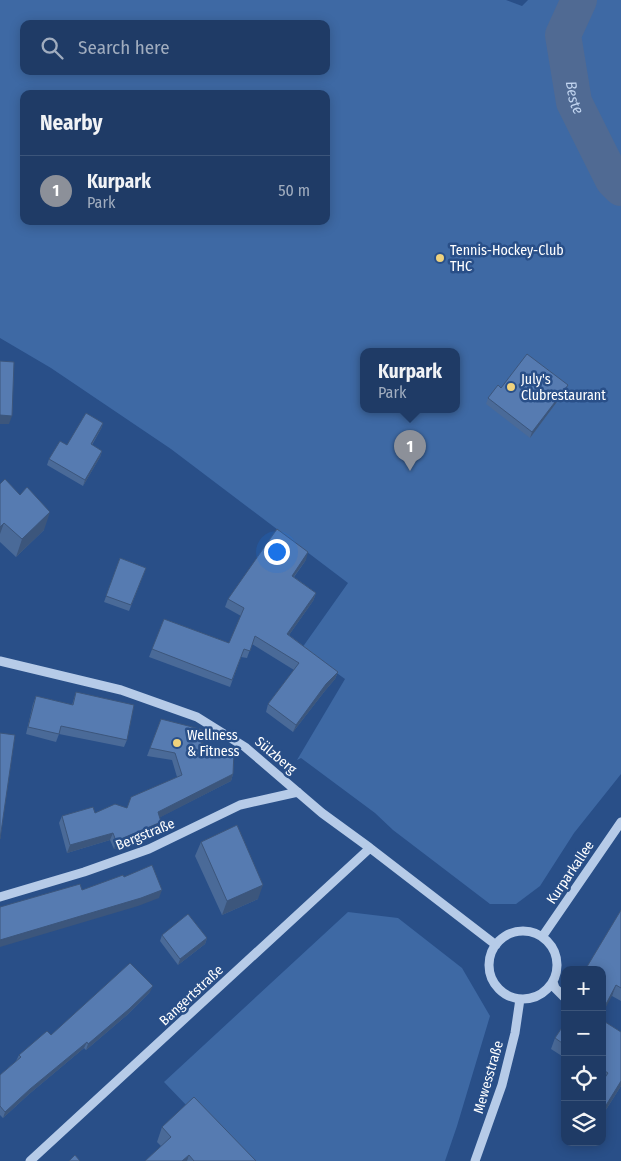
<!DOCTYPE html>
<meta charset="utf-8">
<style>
:root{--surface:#1f3b66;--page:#27426c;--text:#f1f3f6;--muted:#a1adbf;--line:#3c557a;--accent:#8c9099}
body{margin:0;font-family:"Fira Sans Condensed",sans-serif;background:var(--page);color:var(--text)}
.controls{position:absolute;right:15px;bottom:15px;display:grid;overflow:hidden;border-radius:10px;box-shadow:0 2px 12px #0003}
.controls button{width:45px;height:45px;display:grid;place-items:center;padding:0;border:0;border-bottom:1px solid var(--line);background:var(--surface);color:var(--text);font:25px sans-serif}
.you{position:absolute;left:276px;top:551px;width:18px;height:18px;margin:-12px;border:4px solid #fff;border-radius:50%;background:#1a73e8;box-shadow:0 0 0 8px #1a73e833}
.badge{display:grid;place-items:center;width:32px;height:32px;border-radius:50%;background:var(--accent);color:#fff;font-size:16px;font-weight:700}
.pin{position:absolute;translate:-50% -41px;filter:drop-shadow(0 1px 2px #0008)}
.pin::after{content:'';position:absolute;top:26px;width:18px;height:15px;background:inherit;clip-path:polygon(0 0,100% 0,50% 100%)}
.popup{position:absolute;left:360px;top:348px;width:100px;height:65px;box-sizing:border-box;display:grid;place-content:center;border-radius:10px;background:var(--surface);filter:drop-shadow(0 1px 4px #0005);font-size:16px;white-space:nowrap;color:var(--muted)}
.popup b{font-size:19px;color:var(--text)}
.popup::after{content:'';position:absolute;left:50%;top:100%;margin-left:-10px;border:10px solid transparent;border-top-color:var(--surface)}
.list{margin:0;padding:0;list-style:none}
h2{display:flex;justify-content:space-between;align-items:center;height:65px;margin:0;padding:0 20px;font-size:21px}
h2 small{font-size:16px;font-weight:400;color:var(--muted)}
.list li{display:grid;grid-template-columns:32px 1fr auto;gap:15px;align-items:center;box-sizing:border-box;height:70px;padding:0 20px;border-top:1px solid var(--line)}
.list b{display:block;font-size:19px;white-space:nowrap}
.list p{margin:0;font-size:16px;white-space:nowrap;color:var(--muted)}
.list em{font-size:16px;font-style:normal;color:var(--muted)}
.icon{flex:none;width:28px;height:28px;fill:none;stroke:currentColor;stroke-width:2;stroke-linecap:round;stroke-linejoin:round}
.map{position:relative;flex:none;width:621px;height:1161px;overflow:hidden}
.search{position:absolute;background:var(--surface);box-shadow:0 2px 12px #0003;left:20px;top:20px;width:310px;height:55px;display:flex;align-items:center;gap:12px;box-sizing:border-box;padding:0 18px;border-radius:10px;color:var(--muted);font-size:19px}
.panel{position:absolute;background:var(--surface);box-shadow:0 2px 12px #0003;left:20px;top:90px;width:310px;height:135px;border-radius:10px}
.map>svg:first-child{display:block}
</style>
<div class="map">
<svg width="621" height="1161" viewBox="0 0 621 1161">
<rect width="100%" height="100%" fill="#294f88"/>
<path fill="#3e69a4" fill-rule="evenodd" d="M0 0H506L522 6 528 0H621V774L574 833 540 886 516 904H490L393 830 375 813 301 758 297 760 345 679 302 648 348 583 171 449 51 368 0 338ZM24 24H326V71H24ZM24 94H326V221H24ZM364 352H456V410H364Z
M348 912 398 918 462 968 490 1016 457 1126 445 1161H240L164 1082Z"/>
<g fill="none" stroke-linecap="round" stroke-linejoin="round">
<path stroke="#506a93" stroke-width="36" id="s1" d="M579 0 563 35 574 102 613 180 621 188"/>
<path stroke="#b6cbe8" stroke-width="9" d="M0 661 121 690 197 717 245 747 322 813 370 848 496 945
M0 897 84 872 149 849 240 805 298 792
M489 965a34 34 0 1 1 68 0a34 34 0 1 1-68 0Z
M542 937 621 822
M553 982 555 988 565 998
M30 1161 370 848
M475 1161 502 1085 515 1033 520 999"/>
</g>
<path fill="#4a6a98" d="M501 388 565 391 530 438 486 404 488 398Z
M103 423 101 429 92 445 102 451 100 457 83 486 47 465 49 459 67 445Z
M0 484 44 530 16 557 0 542Z
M120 558 146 568 129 611 104 602Z
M306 560 294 577 316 593 313 601 289 635 338 672 335 679 324 692 293 732 266 712 268 704 294 670 252 644 247 658 241 657 230 687 149 657 164 619 229 643 241 616 225 607 228 599Z
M76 692 127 740 124 747 59 734 56 742 26 734 33 704 36 696 72 705Z
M161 719 205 739 202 744 233 774 231 781 160 817 159 830 114 849 110 840 67 853 59 823 62 816 95 813 127 808 177 777 172 760 147 756Z
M201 842 258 899 222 915 195 856Z
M621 910V1001L612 996Z
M162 935 207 938 205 944 178 965 160 941Z
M150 992 127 1015 86 1050 84 1048 28 1095 3 1118 0 1115V1075L16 1061 19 1055 51 1035Z
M602 1020 621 1086 602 1116Z
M565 1023V1058L551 1049 555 1038Z
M162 1127 256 1161H145L161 1146 157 1142Z"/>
<path fill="#3c567c" d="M568 385 565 391 530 438 532 432Z
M0 415 12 416 9 424H0Z
M103 423 101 429 88 450 91 444Z
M102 451 100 457 83 486 85 480Z
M50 512 44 530 16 557 22 539Z
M4 523 0 534V527Z
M308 552 306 560 289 583 292 576Z
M316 593 313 601 284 642 287 634Z
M338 672 335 679 324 692 293 732 296 725 326 684Z
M208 731 205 739 198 751 201 743Z
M233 774 231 781 155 820 158 812Z
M161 822 159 830 114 849 116 841Z
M113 833 110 840 67 853 70 845Z
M263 885 258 899 222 915 227 901Z
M162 890 159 898 138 906 0 947V940Z
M207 938 205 944 178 965 180 959Z
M616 985 612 996 602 1014V1006Z
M153 986 150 992 127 1015 86 1050 88 1044Z
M87 1042 84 1048 28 1095 3 1118 5 1112 30 1089Z
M621 1081V1086L602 1116 603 1110Z
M189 1155 187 1161H182Z"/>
<path fill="#567bb1" stroke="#3c567c" d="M527 354 568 385 532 432 488 398 498 385 501 388Z
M0 361 14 362 12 416 0 415Z
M86 413 103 423 91 444 102 451 85 480 49 459 60 441 67 445Z
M5 479 20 495 27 487 50 512 22 539 4 523 0 527V484Z
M277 529 308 552 292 576 316 593 287 634 338 672 326 684 296 725 268 704 299 663 255 636 250 651 244 649 232 680 152 649 164 619 229 643 244 608 228 599Z
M120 558 146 568 131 605 106 596Z
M76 692 134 705 127 740 61 726 59 734 28 727 36 696 73 705Z
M161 719 208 731 201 743 234 752 233 774 158 812 161 822 116 841 113 833 70 845 62 816 93 807 95 813 115 804 127 808 131 797 182 775 175 753 150 748Z
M0 733 15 735 0 839Z
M237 825 263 885 227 901 201 842Z
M152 865 162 890 141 898 0 940V907L80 884 82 890 123 875 124 877Z
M621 910V988L616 985 606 1004 602 1006V970H585Z
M188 914 207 938 180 959 162 935Z
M130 963 153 986 129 1009 88 1044 87 1042 30 1089 5 1112 0 1106V1075L21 1057 19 1055 47 1031 51 1035Z
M602 1020 621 1032V1081L603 1110 602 1109V1082L608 1073 602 1069Z
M565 1023V1045L555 1038Z
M194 1097 256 1161H194L189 1155 182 1161H145L171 1137 162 1127Z
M75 1155 80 1161H69Z"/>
<g fill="#efd27d" stroke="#294f88" stroke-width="2">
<circle cx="440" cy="258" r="5"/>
<circle cx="511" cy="387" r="5"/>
<circle cx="177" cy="743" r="5"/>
</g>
<g text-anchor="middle" stroke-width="5" stroke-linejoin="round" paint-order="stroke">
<g font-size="14" fill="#fff" stroke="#294f88" text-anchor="start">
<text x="450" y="255">Tennis-Hockey-Club<tspan x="450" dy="16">THC</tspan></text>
<text x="521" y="384">July's<tspan x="521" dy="16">Clubrestaurant</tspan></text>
<text x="187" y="740">Wellness<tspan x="187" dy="16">&amp; Fitness</tspan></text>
</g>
<g font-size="14" fill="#fff" stroke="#294f88">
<text transform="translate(276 755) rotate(40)" y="5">Sülzberg</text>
<text transform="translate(145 834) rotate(-22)" y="5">Bergstraße</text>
<text transform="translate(570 872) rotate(-56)" y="5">Kurparkallee</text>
<text transform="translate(191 995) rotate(-43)" y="5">Bangertstraße</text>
<text transform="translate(488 1077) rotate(-74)" y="5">Mewesstraße</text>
</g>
<g font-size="15" font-style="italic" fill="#c2d5f0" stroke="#294f88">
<text dy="5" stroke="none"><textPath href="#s1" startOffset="102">Beste</textPath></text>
</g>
</g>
</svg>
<div class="controls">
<button>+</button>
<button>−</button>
<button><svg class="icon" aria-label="locate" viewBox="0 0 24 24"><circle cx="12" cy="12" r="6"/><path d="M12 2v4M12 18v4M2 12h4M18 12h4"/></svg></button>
<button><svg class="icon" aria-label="layers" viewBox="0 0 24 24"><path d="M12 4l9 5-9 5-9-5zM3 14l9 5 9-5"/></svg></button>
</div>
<div class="you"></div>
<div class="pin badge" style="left:410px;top:471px">1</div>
<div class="popup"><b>Kurpark</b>Park</div>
<div class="search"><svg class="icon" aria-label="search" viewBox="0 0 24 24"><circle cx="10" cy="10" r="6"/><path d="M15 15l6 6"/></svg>Search here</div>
<section class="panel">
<h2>Nearby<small></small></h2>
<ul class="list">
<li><span class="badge">1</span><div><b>Kurpark</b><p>Park</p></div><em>50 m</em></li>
</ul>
</section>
</div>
